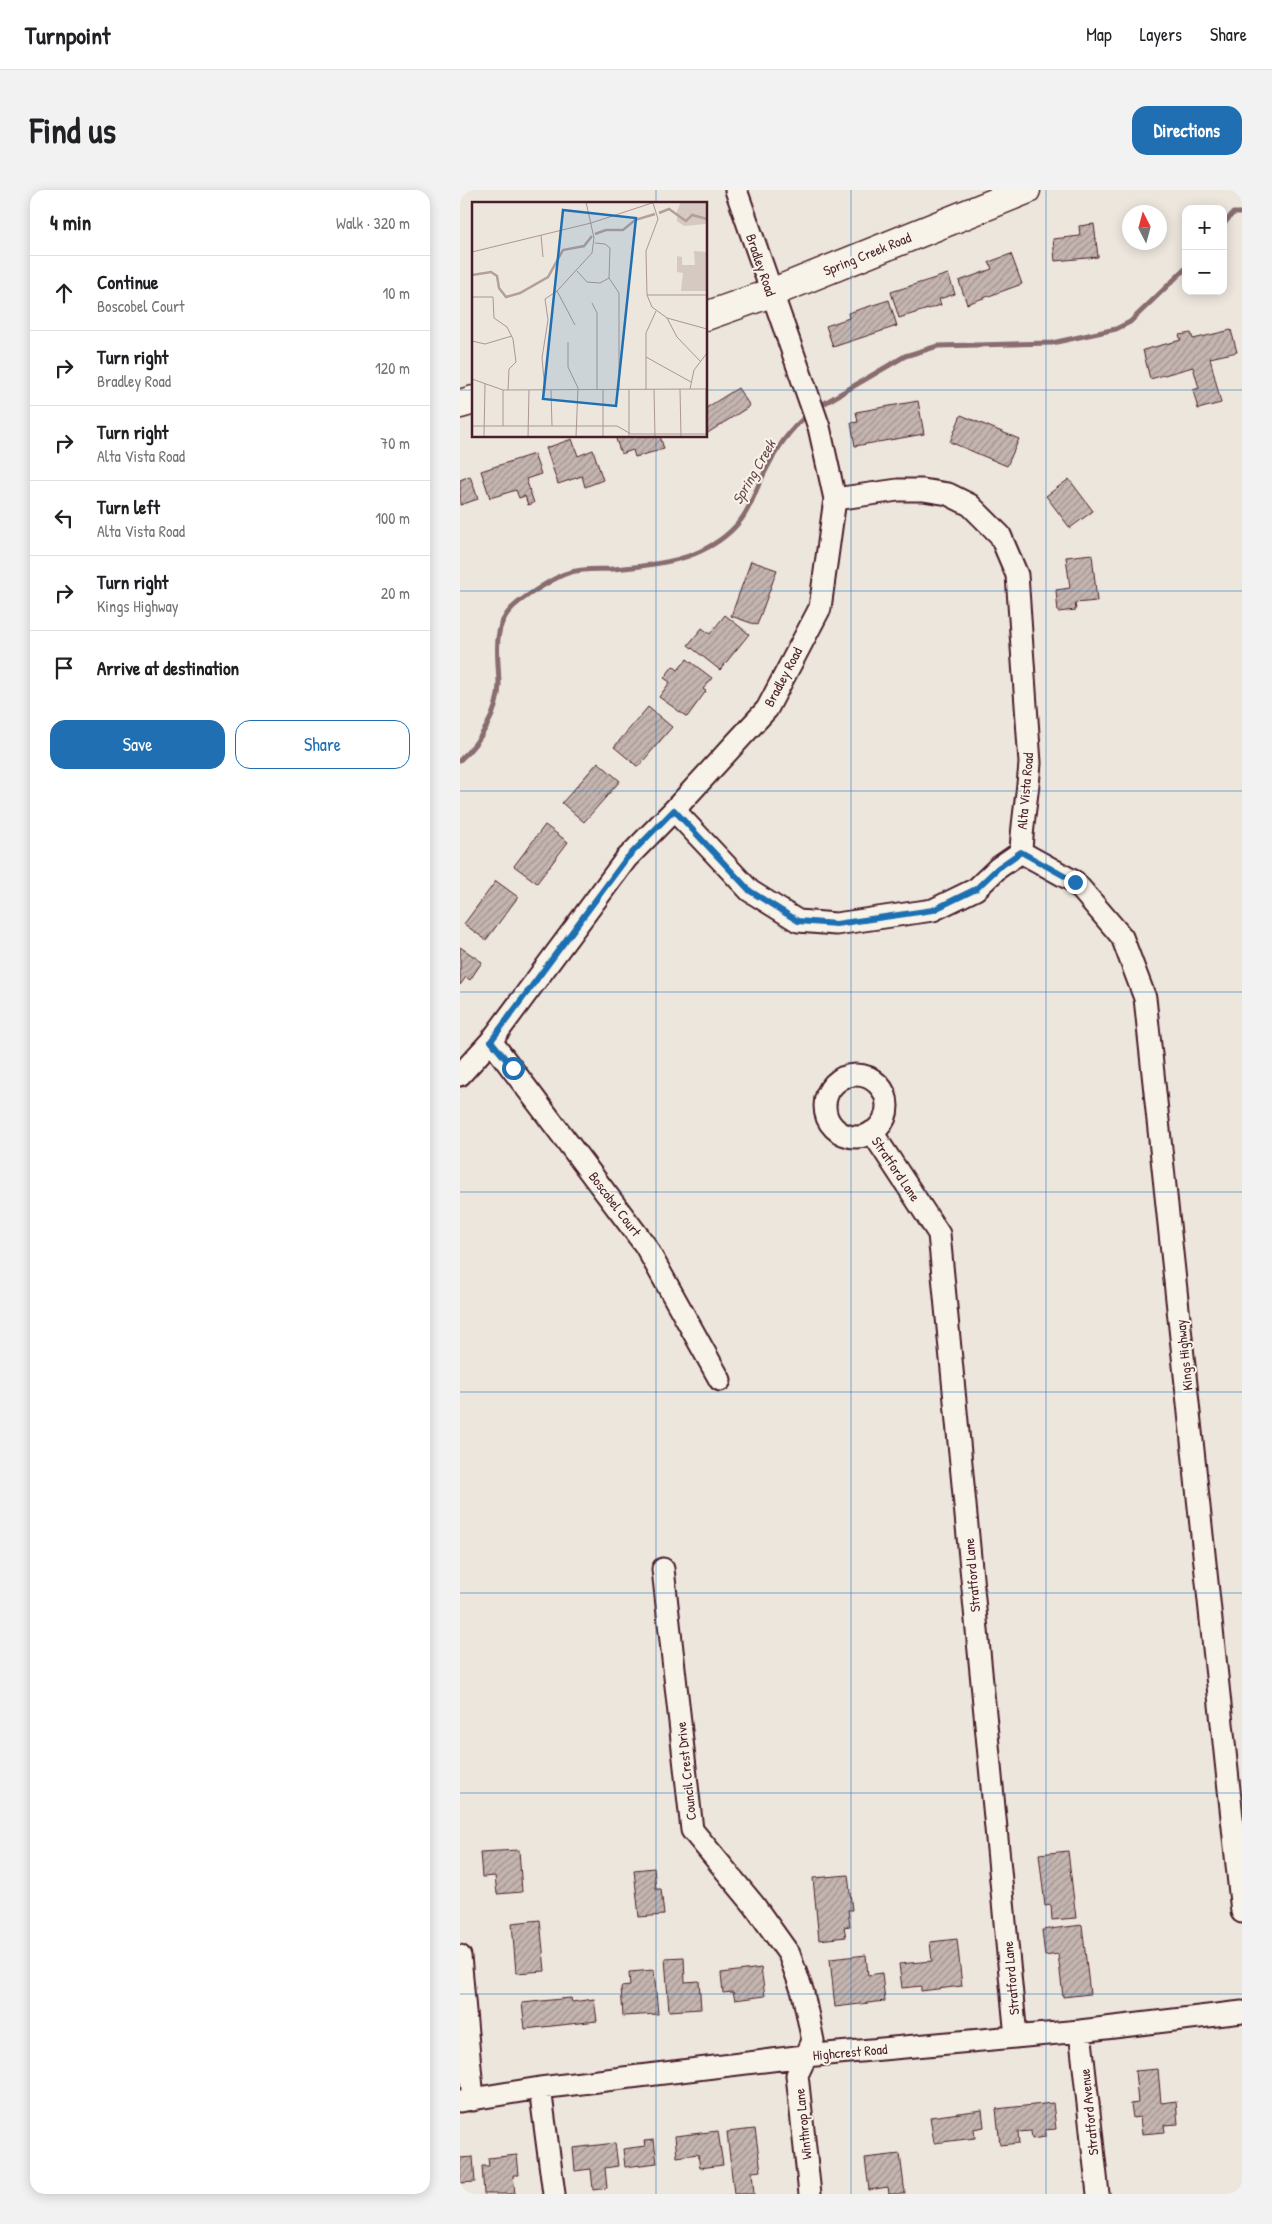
<!DOCTYPE html>
<meta charset="utf-8">
<style>
:root{--surface:#fff;--page:#f2f2f2;--text:#202124;--muted:#757577;--line:#e0e0e0;--accent:#1f6fb2}
body{margin:0;font-family:"Patrick Hand",sans-serif;background:var(--page);color:var(--text)}
.controls{position:absolute;right:15px;top:15px;display:grid;overflow:hidden;border-radius:10px;box-shadow:0 2px 12px #0003}
.controls button{width:45px;height:45px;display:grid;place-items:center;padding:0;border:0;border-bottom:1px solid var(--line);background:var(--surface);color:var(--text);font:25px sans-serif}
.compass{position:absolute;left:662px;top:15px;width:45px;height:45px;border-radius:50%;background:var(--surface);box-shadow:0 2px 12px #0003;rotate:354deg}
.stop{position:absolute;width:15px;height:15px;margin:-11px;border:4px solid #1f6fb2;border-radius:50%;background:#fff}
.stop.end{background:#1f6fb2;border-color:#fff;box-shadow:0 1px 5px #0008}
.list{margin:0;padding:0;list-style:none}
h2{display:flex;justify-content:space-between;align-items:center;height:65px;margin:0;padding:0 20px;font-size:21px}
h2 small{font-size:16px;font-weight:400;color:var(--muted)}
.list li{display:grid;grid-template-columns:32px 1fr auto;gap:15px;align-items:center;box-sizing:border-box;height:75px;padding:0 20px;border-top:1px solid var(--line)}
.list b{display:block;font-size:19px;white-space:nowrap}
.list p{margin:0;font-size:16px;white-space:nowrap;color:var(--muted)}
.list em{font-size:16px;font-style:normal;color:var(--muted)}
.actions{display:flex;gap:10px;padding:15px 20px}
.actions a{flex:1;padding:11px 0;border:1px solid var(--accent);border-radius:15px;text-align:center;font-size:18px;color:var(--accent)}
.actions .main{background:var(--accent);color:#fff}
.icon{flex:none;width:28px;height:28px;fill:none;stroke:currentColor;stroke-width:2;stroke-linecap:round;stroke-linejoin:round}
.map{position:relative;flex:none;width:782px;height:2004px;overflow:hidden;border-radius:15px}
header{display:flex;align-items:center;gap:30px;box-sizing:border-box;height:70px;padding:0 25px;background:var(--surface);border-bottom:1px solid var(--line)}
header strong{font-size:24px}
nav{display:flex;gap:28px;margin-inline-start:auto;font-size:18px}
.intro{display:flex;align-items:center;justify-content:space-between;box-sizing:border-box;height:120px;padding:0 30px}
h1{margin:0;font-size:35px}
.button{padding:12px 22px;border-radius:15px;background:var(--accent);color:#fff;font-size:18px;font-weight:700}
main{display:flex;gap:30px;padding:0 30px}
aside{flex:1;background:var(--surface);border-radius:15px;box-shadow:0 2px 12px #0003}
.map>svg:first-child{display:block}
</style>
<header>
<strong>Turnpoint</strong>
<nav><a>Map</a><a>Layers</a><a>Share</a></nav>
</header>
<div class="intro"><h1>Find us</h1><a class="button">Directions</a></div>
<main>
<aside>
<h2>4 min<small>Walk · 320 m</small></h2>
<ul class="list">
<li><svg class="icon" aria-label="ahead" viewBox="0 0 24 24"><path d="M12 20V5M6 11l6-6 6 6"/></svg><div><b>Continue</b><p>Boscobel Court</p></div><em>10 m</em></li>
<li><svg class="icon" aria-label="right" viewBox="0 0 24 24"><path d="M7 20v-9h11M14 6l5 5-5 5"/></svg><div><b>Turn right</b><p>Bradley Road</p></div><em>120 m</em></li>
<li><svg class="icon" aria-label="right" viewBox="0 0 24 24"><path d="M7 20v-9h11M14 6l5 5-5 5"/></svg><div><b>Turn right</b><p>Alta Vista Road</p></div><em>70 m</em></li>
<li><svg class="icon" aria-label="left" viewBox="0 0 24 24"><path d="M17 20v-9H6M10 6l-5 5 5 5"/></svg><div><b>Turn left</b><p>Alta Vista Road</p></div><em>100 m</em></li>
<li><svg class="icon" aria-label="right" viewBox="0 0 24 24"><path d="M7 20v-9h11M14 6l5 5-5 5"/></svg><div><b>Turn right</b><p>Kings Highway</p></div><em>20 m</em></li>
<li><svg class="icon" aria-label="arrive" viewBox="0 0 24 24"><path d="M6 21V4h12l-3 4 3 4H6"/></svg><div><b>Arrive at destination</b></div></li>
</ul>
<div class="actions"><a class="main">Save</a><a>Share</a></div>
</aside>
<div class="map">
<svg width="782" height="2004" viewBox="0 0 782 2004">
<defs>
<pattern id="building-hatch" width="6" height="6" patternUnits="userSpaceOnUse" patternTransform="scale(1.25)"><rect width="6" height="6" fill="#c4b5b0"/><path d="M-1 1l2-2M0 6l6-6M5 7l2-2" fill="none" stroke="#a1938f"/></pattern>
</defs>
<rect width="100%" height="100%" fill="#ece6dd"/>
<filter id="ink" filterUnits="userSpaceOnUse"><feTurbulence type="fractalNoise" baseFrequency=".02" numOctaves="2"/><feDisplacementMap in="SourceGraphic" scale="10" xChannelSelector="R" yChannelSelector="G"/><feConvolveMatrix kernelMatrix="1 2 1 2 8 2 1 2 1" color-interpolation-filters="sRGB"/></filter>
<g filter="url(#ink)">
<g fill="none" stroke-linecap="round" stroke-linejoin="round">
<path stroke="#896c6f" stroke-width="5" d="M763 35 773 23H782
M358 217 445 166 478 156 592 153 656 139 670 132 726 78
M0 570C20 552 38 523 39 495 39 470 31 439 51 419 59 410 96 386 108 383 122 378 138 380 153 379 177 377 212 373 234 364 251 357 269 345 280 331 289 320 293 307 299 294 310 270 327 240 349 224"/>
</g>
<path fill="url(#building-hatch)" stroke="#4a1f2b" d="M634 34 638 67 595 71 593 49 620 46 619 36Z
M551 64 562 94 507 114 499 91 532 79 529 72Z
M488 84 495 104 479 109 481 115 439 128 431 102Z
M429 110 437 136 373 157 366 136 389 128 388 123Z
M771 140 777 162 750 168 761 213 738 219 733 200 739 198 733 177 690 189 683 160 721 150 719 145 731 143 733 149Z
M278 198 290 216 246 244V218Z
M458 211 464 244 395 256 391 233 398 232 396 222Z
M501 225 559 249 547 276 490 252Z
M155 246H200L204 259 175 267 173 260 161 264Z
M112 249 118 266 133 260 143 290 125 297 122 286 98 294 86 258Z
M74 264 81 284 66 289 74 313 68 315 65 306 59 308 56 300 30 308 21 281Z
M10 286 18 309 0 315V290Z
M609 289 633 321 610 338 586 306Z
M632 364 637 411 615 413 616 420 598 422 596 400 610 398 606 367Z
M291 371 317 380 297 435 271 426Z
M265 425 289 444 260 480 228 455 242 438 250 444Z
M227 469 252 488 243 499 246 501 227 527 199 507 210 492 204 488 213 476 218 480Z
M188 517 212 537 178 577 154 557Z
M138 572 160 591 124 632 102 613Z
M85 635 108 652 77 693 54 676Z
M36 691 58 707 26 750 4 734Z
M0 757 22 772 10 790 6 787 0 795Z
M59 1660 62 1702 37 1704 35 1686 22 1687 20 1662Z
M608 1661 616 1728 592 1730 591 1715 585 1716 579 1664Z
M194 1678 196 1699H201L204 1725 179 1727 174 1680Z
M388 1685 392 1720H388L390 1736 384 1737 386 1747 359 1750 353 1688Z
M80 1730 85 1781 56 1783 52 1733Z
M622 1735 630 1804 603 1807 598 1764 585 1766 582 1740Z
M497 1749 502 1796 461 1801V1796L442 1798 439 1774 472 1771 470 1752Z
M406 1765 408 1785 422 1783 425 1811 375 1817 370 1769Z
M224 1767 225 1792 239 1791 241 1819 209 1821 205 1768Z
M301 1778 305 1806 275 1810 273 1802 263 1803 261 1783Z
M194 1780 198 1824 163 1826 161 1797 170 1796 169 1782Z
M111 1808 112 1812 134 1809 137 1831 65 1839 62 1813Z
M698 1879 701 1913 716 1911 718 1934 704 1935 705 1942 682 1944 680 1927 673 1928 671 1914 678 1913 675 1881Z
M593 1913 596 1939 585 1940V1947L572 1949 571 1941 558 1942 559 1953 540 1955 536 1919Z
M522 1920 524 1937 514 1939 515 1948 474 1953 470 1927Z
M295 1939 301 1981 292 1982 294 2004H274L267 1942Z
M258 1941 263 1975 240 1978 238 1964 217 1967 215 1946Z
M194 1950 197 1973 165 1977 163 1959 185 1956 184 1951Z
M155 1953 158 1976 145 1978 147 1998 133 2000 131 1979 115 1981 113 1958Z
M440 1964 445 2004H429L428 1997 409 2000 405 1968Z
M57 1965 59 1985H53L55 2004H24L22 1976H29L28 1968Z
M13 1967 15 1992 0 1993V1968Z"/>
<g fill="none" stroke-linecap="round" stroke-linejoin="round">
<g stroke="#4a1f2b" stroke-width="25">
<path id="minor" d="M375 309 438 300H463L488 304 510 315 540 345 557 385 570 573C568 603 562 632 561 662
M214 620 290 701 338 731 376 734 473 720 516 699 538 678 561 662
M561 662 615 692 662 747 685 808 782 1722
M31 851 185 1055 260 1190
M0 885 31 851 166 669 214 620 307 519 360 418 375 309 359 237 276 0
M365 916a31 31 0 1 1 62 0a31 31 0 1 1-62 0Z
M412 942 479 1044 556 1847
M203 1379 232 1640 294 1715 329 1764 343 1803 353 1851 337 1885 350 2004
M0 1766 13 1910
M620 1841 638 2004
M80 1898 94 2004
M0 1911 80 1898 345 1866 620 1841 782 1822"/>
</g>
<g stroke="#4a1f2b" stroke-width="31">
<path id="major" d="M246 126 311 103 566 0
M0 214 14 210"/>
</g>
<use href="#minor" stroke="#f7f3e8" stroke-width="21"/>
<use href="#major" stroke="#f7f3e8" stroke-width="28"/>
</g>
</g>
<g fill="none" stroke-linecap="round" stroke-linejoin="round" filter="url(#ink)">
<path stroke="#1f6fb2" stroke-width="6" d="M53 878 31 851 166 669 214 620 290 701 338 731 376 734 473 720 516 699 538 678 561 662 615 692"/>
</g>
<path fill="none" stroke="#1f6fb2" stroke-width="1" stroke-opacity="0.55" d="M196 0V14M391 0V2004M586 0V2004M0 200H14M246 200H782M196 246V2004M0 401H782M0 601H782M0 802H782M0 1002H782M0 1202H782M0 1403H782M0 1603H782M0 1804H782"/>
<g text-anchor="middle" stroke-width="4" stroke-linejoin="round" paint-order="stroke">
<g font-size="14" fill="#4a1f2b" stroke="#f7f3e8">
<text transform="translate(407 64) rotate(-22)" y="5">Spring Creek Road</text>
<text transform="translate(301 75) rotate(71)" y="5">Bradley Road</text>
<text transform="translate(323 487) rotate(-62)" y="5">Bradley Road</text>
<text transform="translate(565 601) rotate(-85)" y="5">Alta Vista Road</text>
<text transform="translate(436 979) rotate(56)" y="5">Stratford Lane</text>
<text transform="translate(155 1014) rotate(53)" y="5">Boscobel Court</text>
<text transform="translate(724 1165) rotate(-96)" y="5">Kings Highway</text>
<text transform="translate(512 1385) rotate(-95)" y="5">Stratford Lane</text>
<text transform="translate(226 1581) rotate(-96)" y="5">Council Crest Drive</text>
<text transform="translate(551 1788) rotate(-95)" y="5">Stratford Lane</text>
<text transform="translate(390 1862) rotate(-5)" y="5">Highcrest Road</text>
<text transform="translate(629 1922) rotate(-96)" y="5">Stratford Avenue</text>
<text transform="translate(343 1934) rotate(-96)" y="5">Winthrop Lane</text>
</g>
<g font-size="15" font-style="italic" fill="#6f4c53" stroke="#f7f3e8">
<text transform="translate(294 282) rotate(-60)" y="5">Spring Creek</text>
</g>
</g>
<g transform="translate(12 12)">
<rect width="235" height="235" fill="#ece6dd"/>
<path d="M209 0H235V7L220 10 216 15 214 10 205 9ZM222 49 235 50V89H209L211 71 205 70V54L210 55V63H223Z" fill="#d5c9c2"/>
<path d="M235 7 234 22 212 24 205 19V9L214 10 216 15 220 10Z" fill="#d5c9c2"/>
<path fill="none" stroke="#b39f9d" stroke-width="2.5" d="M187 11 197 7 214 19 220 13 235 17M123 32 134 28H151L163 18 183 12M0 73 19 70 25 74 27 86 34 95 48 91 76 75 91 48 112 44 120 34"/>
<path fill="none" stroke="#ab9696" stroke-width="1" d="M181 1 186 17 174 49 175 93 180 105 195 116 235 127M69 33 71 55M0 50 119 21 183 0M105 69 115 80 128 81 137 76 138 46 133 42 123 41M137 76 147 91V187M85 89 103 123M175 93H235M0 95H21L22 116 35 125 41 137 44 160 37 167 36 188M120 101 125 111V187M195 116 205 135 228 159M0 139 13 142 40 134M96 140V165L106 186 104 235M174 155 219 180M0 177 31 188 235 187M157 187V235M182 187 183 235M208 187 209 235M218 187 222 168 235 151M234 187V235M31 188V224M73 188 70 156 76 118 73 97 85 89 120 51 122 36 114 0M79 188 80 224M131 188V235M174 188V131L184 109M0 224H145L159 232H235M12 235 13 182M56 235 57 188"/>
<path fill="#1f6fb2" fill-opacity="0.15" stroke="#1f6fb2" stroke-width="2.5" d="M91 8 164 16 144 204 71 197Z"/>
<rect width="235" height="235" fill="none" stroke="#4a1f2b" stroke-width="2.5"/>
</g>
</svg>
<div class="controls">
<button>+</button>
<button>−</button>
</div>
<svg class="compass" viewBox="-18 -18 36 36"><path d="M0-13l5 13h-10z" fill="#e53935"/><path d="M0 13l5-13h-10z" fill="#757577"/></svg>
<div class="stop" style="left:53px;top:878px"></div>
<div class="stop end" style="left:615px;top:692px"></div>
</div>
</main>
